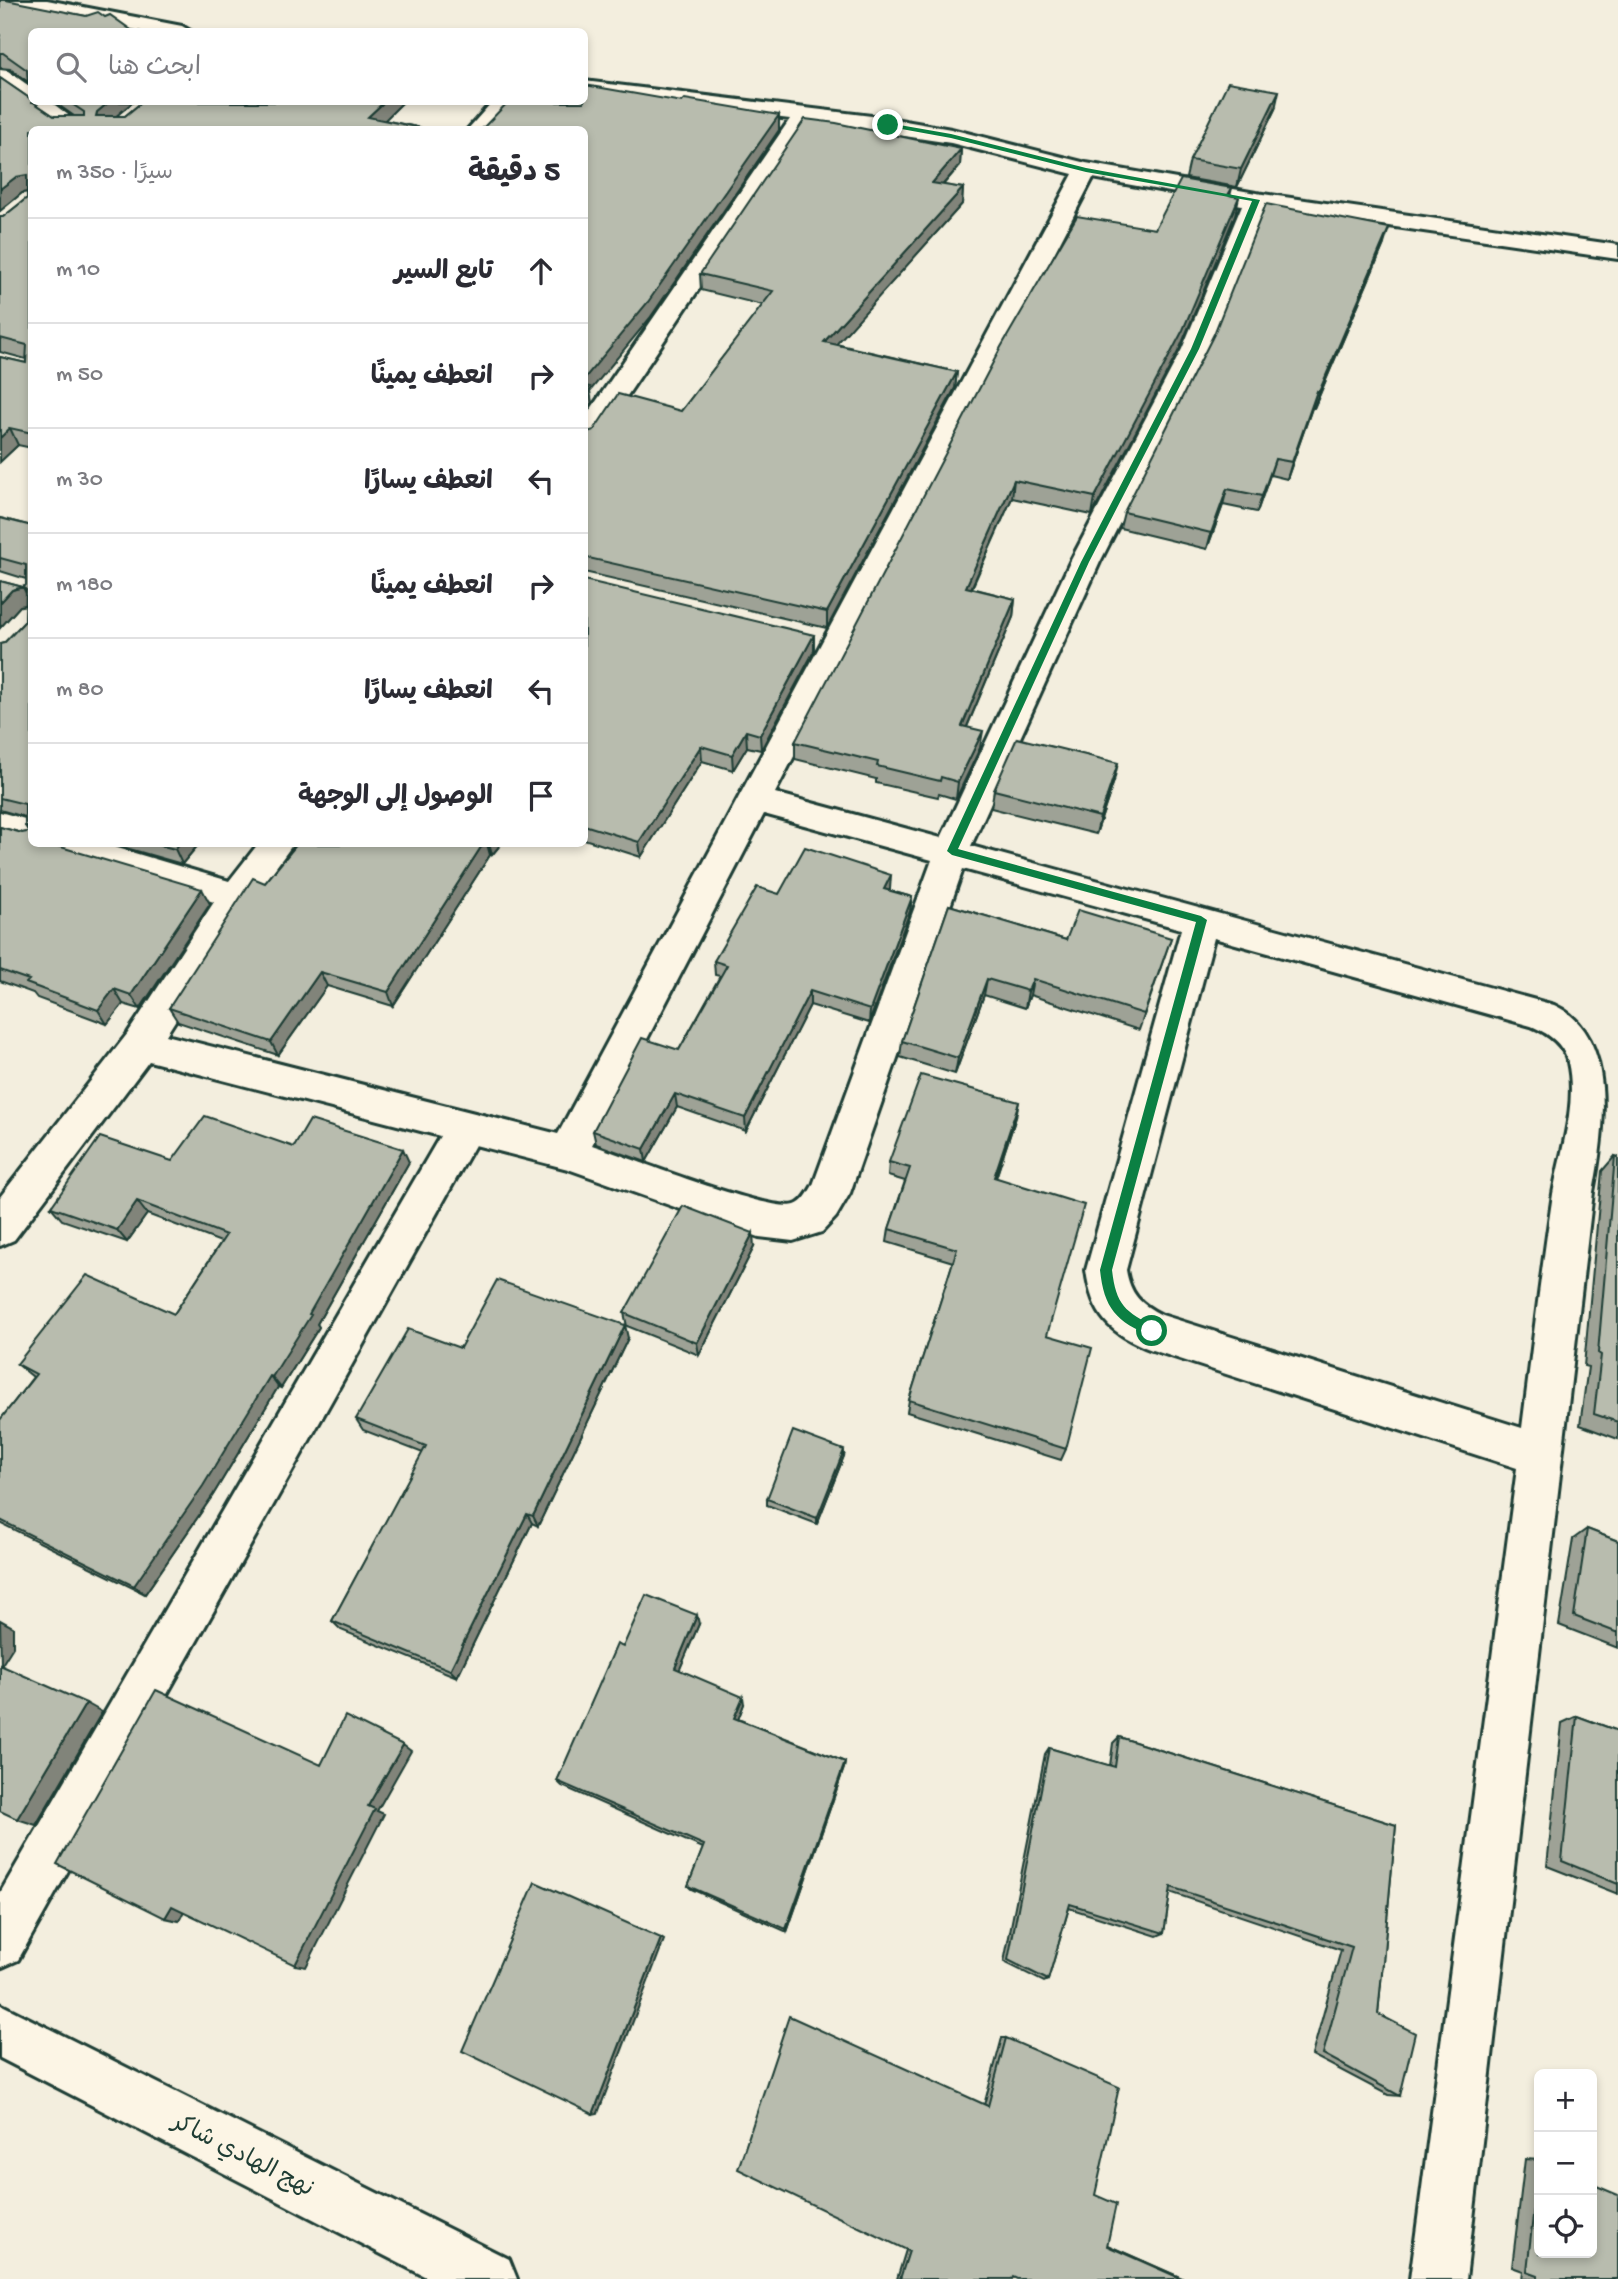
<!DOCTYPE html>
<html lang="ar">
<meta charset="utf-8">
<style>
:root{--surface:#fff;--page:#f2f2f3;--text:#2b2b33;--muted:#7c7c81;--line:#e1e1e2}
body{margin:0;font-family:"Gochi Hand","Playpen Sans Arabic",sans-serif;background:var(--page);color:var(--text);direction:rtl}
.controls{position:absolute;right:21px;bottom:21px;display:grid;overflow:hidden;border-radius:10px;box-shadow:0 4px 10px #0003}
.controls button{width:63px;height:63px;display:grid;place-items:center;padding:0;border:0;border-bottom:2px solid var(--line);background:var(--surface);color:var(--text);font:35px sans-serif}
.stop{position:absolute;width:21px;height:21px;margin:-16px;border:5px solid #0b8043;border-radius:50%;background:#fff}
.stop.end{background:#0b8043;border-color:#fff;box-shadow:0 2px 7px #0008}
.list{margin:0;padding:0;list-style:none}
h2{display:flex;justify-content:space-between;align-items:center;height:91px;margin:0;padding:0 28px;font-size:30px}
h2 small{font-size:23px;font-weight:400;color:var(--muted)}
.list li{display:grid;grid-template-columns:46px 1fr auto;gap:21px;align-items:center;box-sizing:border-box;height:105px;padding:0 28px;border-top:2px solid var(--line)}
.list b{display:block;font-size:26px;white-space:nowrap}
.list em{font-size:23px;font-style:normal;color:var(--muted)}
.icon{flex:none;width:38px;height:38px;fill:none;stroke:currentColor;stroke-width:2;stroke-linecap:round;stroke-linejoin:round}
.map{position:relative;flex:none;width:1618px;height:2279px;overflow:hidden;direction:ltr}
.search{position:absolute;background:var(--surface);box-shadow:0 4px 10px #0003;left:28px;top:28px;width:560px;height:77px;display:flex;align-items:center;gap:18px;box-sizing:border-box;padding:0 24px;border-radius:10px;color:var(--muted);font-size:26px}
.panel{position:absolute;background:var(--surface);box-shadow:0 4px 10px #0003;left:28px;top:126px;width:560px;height:721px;border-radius:10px;direction:rtl}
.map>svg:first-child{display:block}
</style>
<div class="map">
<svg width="1618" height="2279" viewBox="0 0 1618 2279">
<rect width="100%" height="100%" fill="#f3eede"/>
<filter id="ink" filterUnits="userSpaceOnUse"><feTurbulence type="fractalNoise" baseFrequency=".0143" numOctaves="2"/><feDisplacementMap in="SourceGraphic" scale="14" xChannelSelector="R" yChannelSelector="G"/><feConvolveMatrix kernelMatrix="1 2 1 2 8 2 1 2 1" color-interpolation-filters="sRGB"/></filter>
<g filter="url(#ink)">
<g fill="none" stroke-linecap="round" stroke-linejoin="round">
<g stroke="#1f3d34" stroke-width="6">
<path id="street" d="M5 0H47L182 26 192 32H147L15 6 8 4Z
M0 70 8 71 32 88V102H51L88 130H62L0 86Z
M584 81 888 118 951 129 1086 163 1256 193 1618 245V259L1264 208 1208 349 1100 562 971 846 1554 1005C1618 1034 1605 1130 1593 1192L1466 2279H1410L1517 1468 1152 1350C1110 1334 1092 1316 1086 1270L1181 929 963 869 850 1193 836 1217 822 1232 793 1241 759 1237 568 1169 475 1145 18 1960 0 1968V1893L440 1136 149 1061 14 1240 0 1246V1197L128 1033 214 902 51 853 46 844H104L229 881 258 844H293L248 905 166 1035 558 1134 1073 174 951 143 811 122 594 445 584 447V419L790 119 584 94ZM1093 178 1242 205 1182 349 1070 562 941 838 775 793ZM764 814 932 860 813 1185C809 1192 803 1203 795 1205 770 1213 625 1156 592 1145ZM1214 938 1531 1026C1548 1033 1563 1043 1568 1062 1578 1105 1560 1152 1553 1194 1541 1272 1532 1350 1522 1428L1162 1315C1140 1304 1130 1294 1126 1270Z
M492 102H514L490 130H467Z
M0 812 32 821V844H42L32 846 0 836Z"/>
</g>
<g stroke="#1f3d34" stroke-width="6">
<path id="secondary" d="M0 2004 509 2259 517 2279H430L0 2058Z"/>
</g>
<use href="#street" fill="#fcf5e5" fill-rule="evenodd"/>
<use href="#secondary" fill="#fcf5e5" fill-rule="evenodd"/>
</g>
<path fill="#9ea296" stroke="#1f3d34" stroke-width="2" d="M0 0 86 16 105 17 32 32V91L28 82 10 69 0 68Z
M0 78 32 100V102H33L54 116H74L54 102H133L116 116H125L142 102H403L384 120 431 130H32V448L18 445 0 462V357L26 363V359L0 352V217H3L27 198V192L22 193 0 211Z
M1275 109 1237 187 1186 178 1190 160Z
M961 149 960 165 943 185 963 188 962 204 836 344 957 372 955 388 827 628 584 572V433L681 411 763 305 701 290 700 274Z
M1232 188 1230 196 1235 215 1180 348 1092 515 1012 498 972 588 1015 599 1013 617 967 727 980 748 956 799 939 794 938 797 876 783V779L795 759V742L1155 229Z
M1384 244 1314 408H1312L1287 479 1270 475 1257 512 1223 505 1207 549 1120 528 1124 512Z
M0 518 32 526V844L210 904 140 1009 123 1004 107 1024 37 998 33 993 0 981V827L22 833 29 832 25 826V817L0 810V644L4 643 25 621 26 605 20 606 0 628V581L23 587 26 594 23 587 26 585V579L0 571Z
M584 580 814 651 761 750 747 747 733 770 702 761 641 857 584 839Z
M1114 781 1096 834 991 808 994 790Z
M112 844H199L182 864Z
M297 844H501L492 855H490L393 1006 327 986 278 1055 178 1022 169 1008Z
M890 889V891L912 897 910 911 869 1023 810 1005 746 1131 677 1107 646 1162 596 1144 593 1131 679 1050 720 976 715 975 714 961 779 894Z
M949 905 1066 940 1171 938 1139 1030 1030 995 1025 1008 984 995 955 1074 900 1057 902 1041Z
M1016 1117 996 1178 1047 1335 1066 1449 1061 1460 907 1412 909 1400 953 1262 887 1242 889 1229 905 1181 888 1176 889 1162Z
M294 1147 409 1162 317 1324 319 1327 281 1388 278 1387 213 1495 145 1594 0 1523V1420L33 1377 17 1364 174 1314 221 1242 147 1214 127 1242 62 1220 51 1207 172 1161Z
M1615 1156 1618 1157V1439L1580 1425 1588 1367 1584 1366 1602 1171Z
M754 1247 699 1355 627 1326 624 1313Z
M628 1338 538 1526 532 1523 457 1677 341 1630 332 1621 423 1453 363 1430 356 1419 460 1348Z
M844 1456 817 1524 767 1505V1499Z
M1587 1529 1618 1541V1648L1559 1625 1573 1539Z
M699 1624 679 1670 744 1704 738 1719 845 1762 844 1768 787 1932 691 1889 688 1886 703 1848 562 1786 557 1781 623 1647Z
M1577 1716 1618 1731V1894L1547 1866 1562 1723Z
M1119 1737 1396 1825 1378 2014 1400 2096 1388 2095 1312 2055 1341 1950 1170 1892 1164 1933 1157 1936 1069 1908 1048 1980 1044 1982 1004 1962 1045 1754 1049 1748 1110 1766 1113 1743Z
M1002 2038H1006L1095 2195 1107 2245 1184 2279 1013 2277 1012 2279H897L906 2250 984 2105Z
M1525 2159 1539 2160 1618 2279H1522L1523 2271 1512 2267Z"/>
<path fill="#81847a" stroke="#1f3d34" stroke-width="2" d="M1279 91 1275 109 1237 187 1241 169Z
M109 102H133L102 128 96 116 97 112Z
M384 102H403L375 130 368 117Z
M779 115V130L650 318 590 391 592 403 584 414V379Z
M961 149 960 165 930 199 932 183Z
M27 175 32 191 22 193 0 211V189L16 177Z
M963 188 962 204 824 358V342Z
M1239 197 1235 215 1180 348 1092 515 1095 497Z
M1389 228 1384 244 1314 408 1319 392Z
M957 372 955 388 827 628V612Z
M1317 391 1312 408 1287 479 1292 462Z
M10 428 18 445 0 462V438Z
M1275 459 1270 475 1257 512 1262 496Z
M1014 480 1012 498 964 604 966 587Z
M1227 489 1223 505 1207 549 1211 533Z
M23 587 31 604 20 606 0 628V603L12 590Z
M1015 599 1013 617 960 743 962 726Z
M814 635V651L761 750 760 735Z
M746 731 747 747 733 770 732 755Z
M983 731 980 748 956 799 958 782Z
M701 746 702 761 641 857 639 842Z
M1118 763 1114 781 1096 834 1100 817Z
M179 844H199L182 864 175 849Z
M483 844H487L490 855 393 1006 388 992Z
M489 844H501L492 855Z
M891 875 890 889 883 903 884 889Z
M202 889 210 904 140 1009 131 995Z
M912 897 910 911 869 1023 870 1010Z
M320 972 327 986 278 1055 271 1042Z
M987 979 984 995 955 1074 958 1058Z
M1033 979 1030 995 1025 1008 1028 991Z
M114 989 123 1004 107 1024 98 1010Z
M810 991V1005L746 1131 745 1118Z
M675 1094 677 1107 646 1162 644 1149Z
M1019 1102 1016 1117 991 1192 994 1177Z
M403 1149 409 1162 317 1324 319 1327 281 1388 272 1377Z
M137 1201 147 1214 127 1242 117 1230Z
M753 1233 754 1247 699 1355 697 1343Z
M625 1325 628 1338 538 1526 533 1516Z
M270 1376 278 1387 213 1495 145 1594 134 1586Z
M844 1450V1456L817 1524V1518Z
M527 1514 532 1523 457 1677 450 1670Z
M697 1615 699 1624 677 1676 675 1668Z
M0 1620 13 1627V1647L1 1666Z
M743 1697 744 1704 736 1725 734 1718Z
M86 1703 102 1712 36 1825 17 1819Z
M403 1745 411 1751 377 1811 384 1814 306 1967 295 1965 368 1806Z
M845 1762 844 1768 787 1932 786 1929Z
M172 1906 185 1909 179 1921 165 1918Z
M661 1938 664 1940 598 2113 593 2114Z
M1100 2242 1184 2279H1182Z"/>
<path fill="#b8bcae" stroke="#1f3d34" stroke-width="2" d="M0 0H6L86 16 98 12 105 17 110 15 134 32H32V84H28L27 70 3 53H0Z
M0 78 32 100V102H33L54 116H84V112L69 102H109L97 112 96 116H125L142 102H384L368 117 431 130H32V433L10 428 0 438V357L26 363 27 345 0 338V217H3L27 198V175L16 177 0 189Z
M1228 82 1279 91 1241 169 1190 160Z
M585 85 682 102 685 99 779 115 648 302 584 379V130H481L508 102H584Z
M805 119 836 123 961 149 932 183 963 188 824 342 957 372 827 612 584 557V433L594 430 618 394 681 411 773 291 700 274Z
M1181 179 1232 188 1228 195 1239 197 1183 330 1095 497 1014 480 966 587 1015 599 962 726 983 731 958 782 941 777 940 781 877 766 878 762 795 742 1001 347 1077 216 1155 229Z
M1266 204 1389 228 1319 392 1317 391 1292 462 1275 459 1262 496 1227 489 1211 533 1124 512 1214 334Z
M584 386 590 387 584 395Z
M0 518 32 526V826H25V804L0 798V644L4 643 25 621 26 590 23 587 26 585V565L0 558Z
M584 580 814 635 760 735 746 731 732 755 701 746 639 842 584 825Z
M0 581 23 587 12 590 0 603Z
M1017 738 1118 763 1100 817 994 790Z
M0 827 22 833 32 831V844H51L202 889 131 995 114 989 98 1010 26 983 29 980 0 970Z
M155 844H179L175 849Z
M297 844H483L388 992 320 972 271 1042 169 1008 253 878 265 883Z
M805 847 891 875 884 889 912 897 870 1010 810 991 745 1118 675 1094 644 1149 593 1131 642 1038 679 1050 727 965 714 961 757 887 779 894Z
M949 905 1066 940 1078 910 1171 938 1144 1014 1033 979 1028 991 987 979 958 1058 902 1041Z
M921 1075 1019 1102 994 1177 1084 1205 1047 1335 1092 1348 1066 1449 909 1400 957 1249 889 1229 910 1168 889 1162Z
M205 1116 294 1147 310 1120 403 1149 309 1314 311 1315 272 1377 270 1376 203 1486 134 1586 0 1520V1420L36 1374 17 1364 87 1275 174 1314 226 1235 137 1201 117 1230 51 1207 100 1137 172 1161Z
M1615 1156 1618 1157V1422L1594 1414 1601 1355 1598 1353Z
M683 1206 753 1233 697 1343 624 1313Z
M497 1280 625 1325 533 1516 527 1514 450 1670 332 1621 426 1446 356 1419 408 1329 460 1348Z
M793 1431 844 1450 817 1518 767 1499Z
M1587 1529 1618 1541V1633L1574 1616Z
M646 1595 697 1615 675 1668 743 1697 734 1718 845 1762 786 1929 688 1886 704 1845 557 1781 617 1644 623 1647Z
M0 1665 86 1703 17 1819 0 1811Z
M156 1690 321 1765 345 1716 403 1745 368 1806 375 1809 295 1965 172 1906 165 1918 57 1864Z
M1577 1716 1618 1731V1884L1562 1861Z
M1119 1737 1396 1825 1378 2014 1415 2033 1400 2096 1323 2054 1352 1947 1171 1887 1164 1933 1070 1904 1048 1980 1008 1960 1049 1748 1115 1767Z
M535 1882 661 1938 593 2114 462 2051Z
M789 2016 988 2106 1006 2038 1119 2087 1095 2195 1116 2204 1107 2246 1182 2279H1017L1013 2277 1012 2279H900L909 2251 738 2169Z
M1539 2161V2253H1592V2184L1618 2195V2279H1538V2275L1527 2271Z"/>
</g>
<path fill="#0b8043" d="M888 123 951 134 1086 168 1260 200 1199 349 1089 562 958 849 1201 916 1207 920 1112 1270C1116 1305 1125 1312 1156 1327L1158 1331 1152 1336C1116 1322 1104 1308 1100 1270L1196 922 952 855 947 851 1081 562 1191 349 1252 201 1086 172 951 138 885 126Z"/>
<g text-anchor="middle" stroke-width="5" stroke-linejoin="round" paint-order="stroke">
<g font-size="24" fill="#1f3d34" stroke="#fcf5e5">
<text transform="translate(244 2154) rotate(27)" y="8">نهج الهادي شاكر</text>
</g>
</g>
</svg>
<div class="controls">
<button>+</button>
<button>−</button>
<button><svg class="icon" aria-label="locate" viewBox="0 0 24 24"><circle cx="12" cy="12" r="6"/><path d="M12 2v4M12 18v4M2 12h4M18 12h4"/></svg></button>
</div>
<div class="stop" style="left:1152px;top:1331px"></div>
<div class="stop end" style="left:888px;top:125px"></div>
<div class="search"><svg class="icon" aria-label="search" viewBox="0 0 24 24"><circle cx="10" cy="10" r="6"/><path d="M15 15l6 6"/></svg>ابحث هنا</div>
<section class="panel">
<h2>5 دقيقة<small>سيرًا · 350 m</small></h2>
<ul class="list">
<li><svg class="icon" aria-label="ahead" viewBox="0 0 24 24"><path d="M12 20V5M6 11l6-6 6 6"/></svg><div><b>تابع السير</b></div><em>10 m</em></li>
<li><svg class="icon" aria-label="right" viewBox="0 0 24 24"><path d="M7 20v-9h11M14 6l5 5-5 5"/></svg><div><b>انعطف يمينًا</b></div><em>50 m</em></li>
<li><svg class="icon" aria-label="left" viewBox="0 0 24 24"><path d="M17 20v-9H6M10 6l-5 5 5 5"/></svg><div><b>انعطف يسارًا</b></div><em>30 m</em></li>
<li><svg class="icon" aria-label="right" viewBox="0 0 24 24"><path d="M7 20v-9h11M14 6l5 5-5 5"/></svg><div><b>انعطف يمينًا</b></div><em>180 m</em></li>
<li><svg class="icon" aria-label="left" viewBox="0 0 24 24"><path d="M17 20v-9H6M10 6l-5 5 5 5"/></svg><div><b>انعطف يسارًا</b></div><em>80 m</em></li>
<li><svg class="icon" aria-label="arrive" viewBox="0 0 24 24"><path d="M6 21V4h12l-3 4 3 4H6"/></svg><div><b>الوصول إلى الوجهة</b></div></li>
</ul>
</section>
</div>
